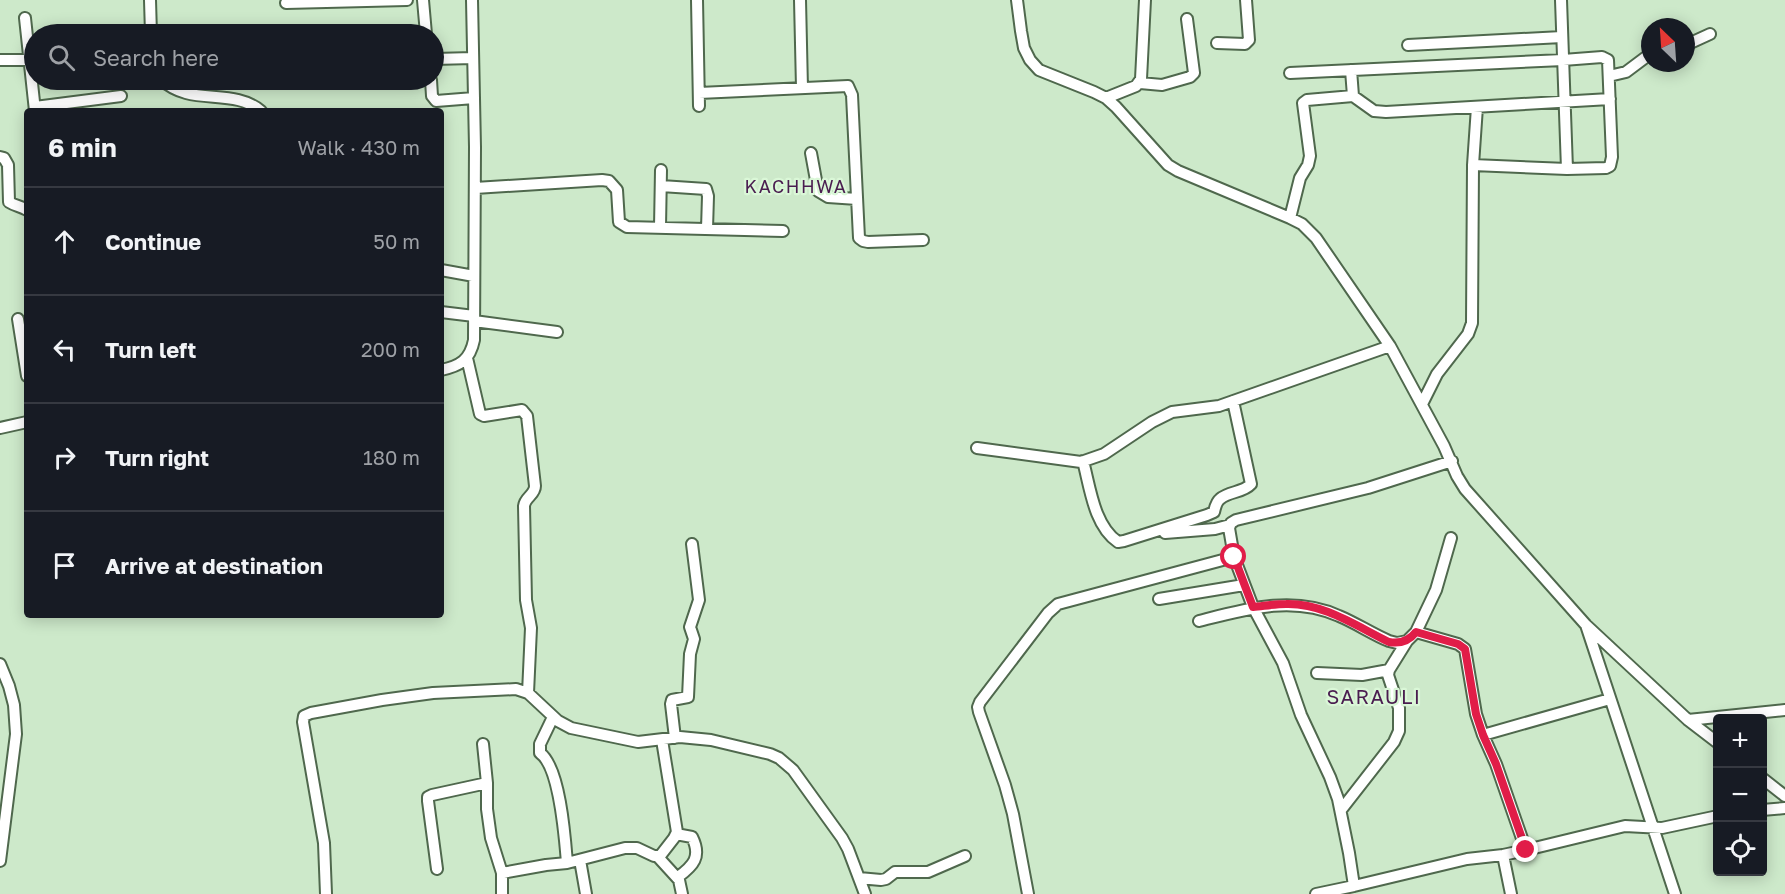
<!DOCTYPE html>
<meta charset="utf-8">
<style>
:root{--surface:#171b24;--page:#242831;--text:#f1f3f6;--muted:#9ea1a6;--line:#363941}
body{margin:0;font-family:"Golos Text",sans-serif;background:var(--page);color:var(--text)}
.controls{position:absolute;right:18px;bottom:18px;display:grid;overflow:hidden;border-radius:6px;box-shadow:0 3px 15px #0003}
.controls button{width:54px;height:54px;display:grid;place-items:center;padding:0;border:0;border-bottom:2px solid var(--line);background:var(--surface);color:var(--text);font:30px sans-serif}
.compass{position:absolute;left:1641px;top:18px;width:54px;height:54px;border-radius:50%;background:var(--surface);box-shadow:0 3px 15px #0003;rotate:335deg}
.stop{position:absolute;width:18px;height:18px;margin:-14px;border:4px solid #e11d48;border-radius:50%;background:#fff}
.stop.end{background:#e11d48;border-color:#fff;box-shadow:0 2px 6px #0008}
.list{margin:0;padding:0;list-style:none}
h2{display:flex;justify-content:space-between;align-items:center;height:78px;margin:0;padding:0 24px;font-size:26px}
h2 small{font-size:20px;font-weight:400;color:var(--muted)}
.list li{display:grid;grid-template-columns:39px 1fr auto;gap:18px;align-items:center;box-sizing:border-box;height:108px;padding:0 24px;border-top:2px solid var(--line)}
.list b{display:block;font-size:22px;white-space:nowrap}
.list em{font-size:20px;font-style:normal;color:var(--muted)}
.icon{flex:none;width:33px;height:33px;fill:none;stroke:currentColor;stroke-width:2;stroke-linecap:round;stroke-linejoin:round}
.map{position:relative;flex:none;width:1785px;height:894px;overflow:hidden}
.search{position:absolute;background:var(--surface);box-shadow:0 3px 15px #0003;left:24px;top:24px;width:420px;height:66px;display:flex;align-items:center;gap:15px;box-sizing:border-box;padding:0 21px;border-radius:33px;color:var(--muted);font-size:22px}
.panel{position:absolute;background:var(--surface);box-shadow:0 3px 15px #0003;left:24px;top:108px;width:420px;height:510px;border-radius:6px}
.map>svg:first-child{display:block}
</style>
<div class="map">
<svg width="1785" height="894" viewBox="0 0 1785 894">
<rect width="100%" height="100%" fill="#cde9ca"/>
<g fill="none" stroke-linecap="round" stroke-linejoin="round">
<g stroke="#4f684d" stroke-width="14">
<path id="minor" d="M150 0 151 34
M423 0 426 34
M697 0 699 106
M800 0 802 88
M1017 0 1021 31 1024 48 1030 60 1039 70 1094 92 1106 98 1116 107 1168 165 1178 171 1290 218 1302 224 1316 238 1390 346 1444 446 1457 476 1465 489 1586 625 1688 720 1718 743
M1561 0 1567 169
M286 3 407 0
M25 18 35 111
M1217 43 1245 44 1249 40 1246 0
M1408 45 1562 37
M1686 45 1710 34
M434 59 473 58
M0 60H29
M1351 70 1353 96 1374 111 1386 112 1610 99
M1290 73 1563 60 1602 57 1608 60 1612 157 1610 166 1606 168 1567 169 1473 165
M1609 76 1626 72 1650 54
M162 80C190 107 233 87 261 111
M431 80 432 96 436 101 474 98
M1140 83 1162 85 1190 77 1194 73 1187 19
M699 93 848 86 852 95 859 238 863 241 868 242 923 240
M1106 98 1136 86 1141 79 1145 0
M35 107 121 96
M811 153 818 191 828 197 857 199
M0 157 4 158 8 165 9 202C15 206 21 206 27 210
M661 186 706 189 708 196 707 229
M475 188 602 180 609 181 617 190 619 222 627 227 783 231
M1290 218 1300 178 1308 165 1310 156 1303 103 1307 100 1353 96
M660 227 661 170
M441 270 474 276
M441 312 474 316
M18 319 27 376
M474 321 557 332
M467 358 480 414 484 416 522 410 527 416 535 486C535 495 525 497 524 506L526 600 531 628 528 693
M441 370C460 366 470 360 474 340L475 147 472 0
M1422 404 1437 374 1468 334 1472 323 1473 165 1477 107
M0 428 27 422
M977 448 1081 462 1104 454 1152 422 1172 412 1219 406 1390 346
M1083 461C1090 487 1094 526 1118 542L1124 541 1207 515 1214 512C1215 508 1216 502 1220 499 1229 491 1243 493 1251 484L1233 401
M1165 533 1215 529 1230 525
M1159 599 1244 585
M1199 621C1246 609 1293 595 1339 616 1356 623 1372 634 1389 641L1397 643 1407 641 1416 632 1436 590 1451 538
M1586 625 1675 894
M1416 632 1458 644 1465 649 1476 714 1483 735 1496 764 1526 850
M0 664 9 686 14 705 16 734 0 861
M1317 673 1362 675 1389 670
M553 717 540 744V753C560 767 565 838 567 863
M1688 720 1785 710
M1483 735 1610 699
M675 738 671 704 672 700 688 697 690 654 694 639 690 627 699 600 692 544
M483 744 487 783V809L491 838 502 873V894
M1762 778 1785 796
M1341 810 1394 742 1399 731V708L1388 675 1389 670 1407 641
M1762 810 1785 808
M676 834 692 837C702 857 693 866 678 877
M1503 855 1511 894
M658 857 679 880 682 894
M580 860 586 894
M437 869 428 801V797L432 795 487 783
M502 873 546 865 567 863 625 848H637L654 856H660L674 838 677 832 662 740
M859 878 881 880 886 879 895 872H928L965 856
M1354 886 1349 853 1338 799 1330 777 1301 715 1283 663 1253 607 1234 557 1229 528 1231 523 1236 520 1368 488 1452 461
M326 894 324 843 303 722 304 716 311 713 382 700 433 693 516 689 528 693 558 721 571 728 638 742 680 737 711 740 770 754 779 758 793 770 842 838 848 849 865 894
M1028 894 1013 814 1005 785 979 712 978 707 980 702 1048 613 1058 604 1234 557
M1316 894 1354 886 1467 859 1503 855 1526 850 1625 826 1662 828 1718 816"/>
</g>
<use href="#minor" stroke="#fff" stroke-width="10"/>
</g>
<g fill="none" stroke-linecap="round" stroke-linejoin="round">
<path stroke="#e11d48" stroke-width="8" d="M1234 557 1253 607C1264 606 1275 604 1286 604 1324 603 1356 626 1389 642 1400 644 1409 641 1416 632L1458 644 1465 649 1476 714 1483 735 1496 764 1526 850"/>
</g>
<g text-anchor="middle" stroke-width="4.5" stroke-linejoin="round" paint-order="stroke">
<g font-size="18" letter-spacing="1.5" fill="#4a1d50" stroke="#daf7d7">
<text x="796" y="193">KACHHWA</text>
</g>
<g font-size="20" letter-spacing="1.5" fill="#4a1d50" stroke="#daf7d7">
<text x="1374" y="704">SARAULI</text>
</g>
</g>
</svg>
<div class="controls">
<button>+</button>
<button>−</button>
<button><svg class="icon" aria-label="locate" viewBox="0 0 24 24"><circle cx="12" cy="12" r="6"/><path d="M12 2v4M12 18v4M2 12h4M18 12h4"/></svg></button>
</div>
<svg class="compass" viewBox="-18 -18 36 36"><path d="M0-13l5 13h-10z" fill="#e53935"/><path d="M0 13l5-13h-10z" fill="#9ea1a6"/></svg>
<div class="stop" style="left:1234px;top:557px"></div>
<div class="stop end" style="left:1526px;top:850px"></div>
<div class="search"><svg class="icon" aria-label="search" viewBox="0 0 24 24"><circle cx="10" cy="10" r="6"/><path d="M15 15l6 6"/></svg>Search here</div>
<section class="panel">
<h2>6 min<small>Walk · 430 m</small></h2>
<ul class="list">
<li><svg class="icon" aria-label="ahead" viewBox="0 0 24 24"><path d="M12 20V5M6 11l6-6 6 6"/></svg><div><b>Continue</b></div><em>50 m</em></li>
<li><svg class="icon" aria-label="left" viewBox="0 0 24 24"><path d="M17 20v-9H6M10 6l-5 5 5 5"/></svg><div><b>Turn left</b></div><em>200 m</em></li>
<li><svg class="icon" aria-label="right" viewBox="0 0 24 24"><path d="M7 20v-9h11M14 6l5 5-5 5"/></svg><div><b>Turn right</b></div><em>180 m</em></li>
<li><svg class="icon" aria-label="arrive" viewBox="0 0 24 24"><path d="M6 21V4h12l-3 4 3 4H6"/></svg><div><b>Arrive at destination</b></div></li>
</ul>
</section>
</div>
